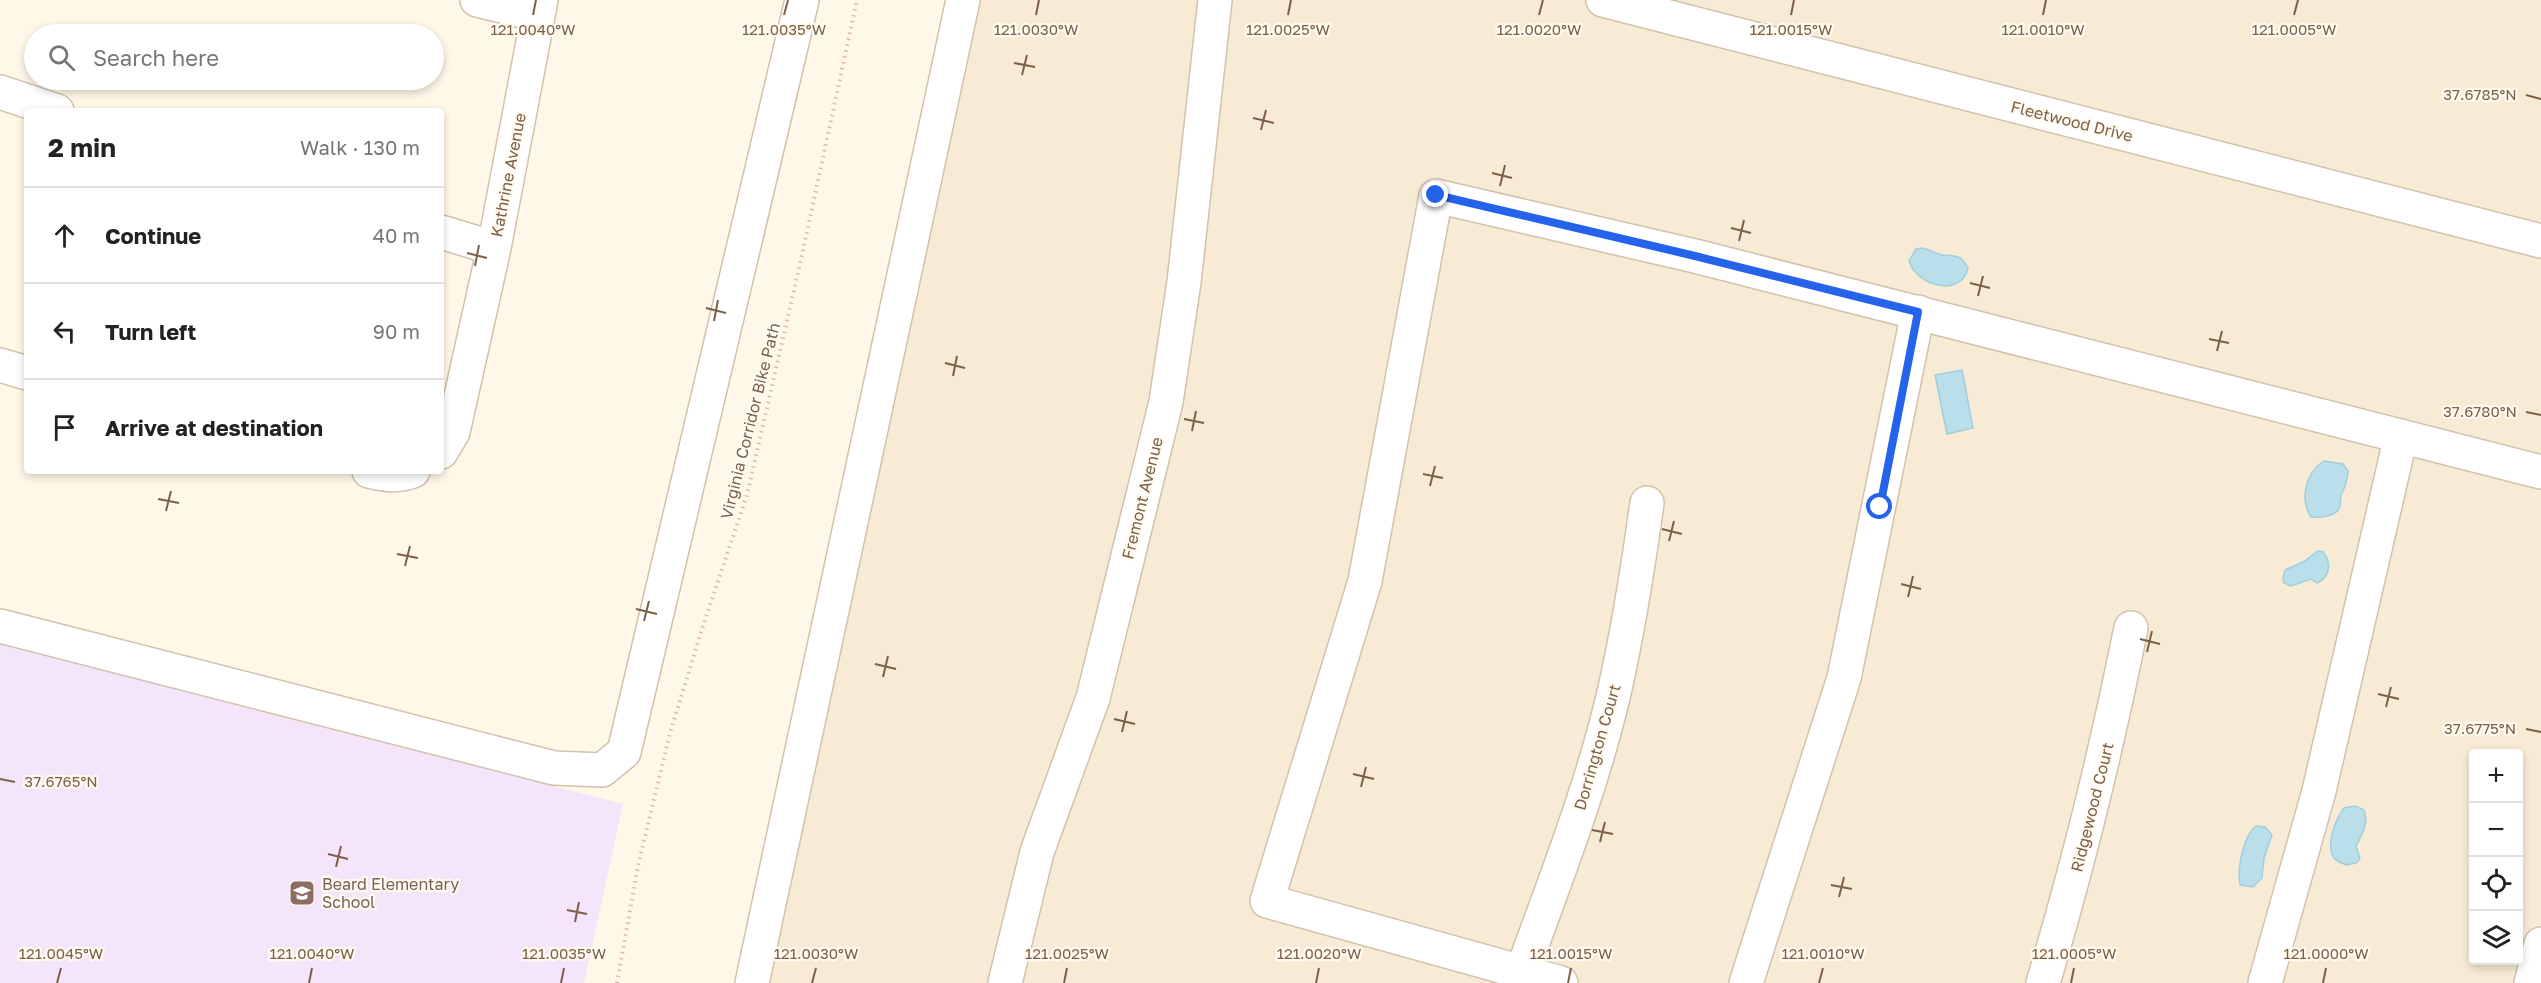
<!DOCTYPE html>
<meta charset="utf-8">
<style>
:root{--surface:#fff;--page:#f6f6f6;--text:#222;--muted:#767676;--line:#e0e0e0}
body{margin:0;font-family:"Golos Text",sans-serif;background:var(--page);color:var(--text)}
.controls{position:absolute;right:18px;bottom:18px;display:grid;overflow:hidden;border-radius:6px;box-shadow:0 3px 9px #0003}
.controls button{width:54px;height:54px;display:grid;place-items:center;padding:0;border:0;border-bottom:2px solid var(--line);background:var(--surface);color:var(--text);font:30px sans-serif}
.stop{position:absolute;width:18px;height:18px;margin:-14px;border:4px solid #2563eb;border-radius:50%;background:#fff}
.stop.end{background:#2563eb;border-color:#fff;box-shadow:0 2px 6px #0008}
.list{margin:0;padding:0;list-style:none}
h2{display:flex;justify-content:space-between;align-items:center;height:78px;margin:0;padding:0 24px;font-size:26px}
h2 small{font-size:20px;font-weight:400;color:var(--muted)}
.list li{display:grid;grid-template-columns:39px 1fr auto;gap:18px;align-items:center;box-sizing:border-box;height:96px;padding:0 24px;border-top:2px solid var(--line)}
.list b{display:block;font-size:22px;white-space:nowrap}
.list em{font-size:20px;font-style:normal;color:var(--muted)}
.icon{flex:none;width:33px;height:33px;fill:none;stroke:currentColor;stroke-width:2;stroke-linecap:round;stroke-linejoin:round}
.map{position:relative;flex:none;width:2541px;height:983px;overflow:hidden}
.search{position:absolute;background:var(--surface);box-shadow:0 3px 9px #0003;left:24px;top:24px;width:420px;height:66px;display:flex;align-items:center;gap:15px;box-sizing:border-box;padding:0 21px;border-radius:33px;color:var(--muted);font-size:22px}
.panel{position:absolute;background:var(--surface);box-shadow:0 3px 9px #0003;left:24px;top:108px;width:420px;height:366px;border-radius:6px}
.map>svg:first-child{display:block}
</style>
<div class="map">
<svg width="2541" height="983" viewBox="0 0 2541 983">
<rect width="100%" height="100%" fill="#fff8e8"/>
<path fill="#f7ebd6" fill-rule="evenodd" d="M958 0H2541V983H754ZM2474 754H2518V960H2474Z"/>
<path fill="#f5e5fb" d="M0 644 623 804 584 983H0Z"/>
<path fill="#badfeb" stroke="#9fcede" stroke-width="1.5" d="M1923 248C1930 250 1937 254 1943 255 1957 256 1961 255 1968 268 1961 299 1916 285 1909 261L1916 249Z
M1962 370 1973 428 1947 434 1935 375Z
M2324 461 2343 464 2348 471C2348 480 2345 487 2341 495 2340 499 2341 505 2339 509 2334 517 2318 518 2311 517 2299 498 2306 473 2324 461Z
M2318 551 2323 552C2332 563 2330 577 2317 583L2311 579 2291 586 2284 583 2283 577 2285 570 2303 562Z
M2355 806 2364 810C2369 823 2362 834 2356 846L2360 859 2356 863 2346 865C2342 863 2336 861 2334 858 2325 844 2336 819 2344 808Z
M2256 826 2265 827 2272 835 2264 858 2262 878 2253 887 2240 885C2237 869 2243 836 2256 826Z"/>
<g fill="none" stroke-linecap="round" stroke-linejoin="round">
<g stroke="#d3c1ac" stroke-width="36">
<path id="minor" d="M477 0 538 15
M1603 0 2541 241
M0 92 57 111
M441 232 494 248
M0 365 27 373
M441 452 453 432 494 248 541 0
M369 471C385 475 397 477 413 471
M0 626 554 768 602 770 624 752 802 0
M752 983 963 0
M1005 983 1037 852 1093 698 1166 402 1184 282 1215 0
M1518 983C1552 888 1590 794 1613 697 1628 633 1638 568 1647 503
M1561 983 1267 901 1365 581 1436 196 1695 256 2541 472
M1746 983 1844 678 1918 312
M2043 983C2078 866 2107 748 2131 628
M2265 983 2319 791 2401 436
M2531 983 2541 944"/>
</g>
<path stroke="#ddbd9f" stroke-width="4" stroke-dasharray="1.5 4.5" stroke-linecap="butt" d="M617 983 638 866 670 733 703 626 747 495 800 264 857 0"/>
<use href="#minor" stroke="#fff" stroke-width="33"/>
</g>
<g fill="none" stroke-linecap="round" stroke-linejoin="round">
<path stroke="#2563eb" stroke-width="8" d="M1436 195 1695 256 1918 312 1880 507"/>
</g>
<path fill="none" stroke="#7d6048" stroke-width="2" d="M533 15 536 0M784 15 788 0M1036 15 1039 0M1288 15 1291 0M1539 15 1543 0M1791 15 1794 0M2043 15 2046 0M2294 15 2298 0M1014 63 1035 67M1022 75 1027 55M2526 95 2541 99M1253 118 1274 123M1261 130 1266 110M1492 173 1512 178M1500 186 1505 165M1731 228 1751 233M1739 241 1744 220M467 253 487 258M475 266 479 245M1970 283 1990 288M1978 296 1983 276M706 308 726 313M714 321 718 300M2209 339 2229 343M2217 351 2222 331M945 363 965 368M953 376 957 356M2526 412 2541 415M1184 419 1204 423M1192 431 1196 411M1423 474 1443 478M1430 486 1435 466M158 499 179 503M166 511 171 491M1662 529 1682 534M1669 541 1674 521M397 554 418 558M405 566 410 546M1901 584 1921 589M1908 597 1913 576M636 609 657 614M644 621 649 601M2140 639 2160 644M2147 652 2152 631M875 664 896 669M883 677 888 656M2378 694 2399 699M2386 707 2391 687M1114 719 1135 724M2526 729 2541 732M1122 732 1127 711M1353 774 1374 779M0 779 15 782M1361 787 1366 767M1592 830 1613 834M1600 842 1605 822M328 854 348 859M336 867 341 846M1831 885 1852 889M1839 897 1844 877M567 910 587 914M575 922 579 902M57 983 61 968M309 983 312 968M561 983 564 968M812 983 816 968M1064 983 1067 968M1316 983 1319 968M1568 983 1571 968M1819 983 1823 968M2071 983 2074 968M2323 983 2326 968"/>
<defs>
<g id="school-square" transform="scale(1.35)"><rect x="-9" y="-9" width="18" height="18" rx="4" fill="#8d6e63" stroke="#fffbf1"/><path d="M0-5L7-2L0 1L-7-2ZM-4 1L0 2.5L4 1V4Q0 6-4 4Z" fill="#fff"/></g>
</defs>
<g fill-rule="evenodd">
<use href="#school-square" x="302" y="893"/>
</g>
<g text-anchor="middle" stroke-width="4.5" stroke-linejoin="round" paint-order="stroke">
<g font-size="16" fill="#7d6048" stroke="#fffbf1">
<text transform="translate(2072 121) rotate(14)" y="6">Fleetwood Drive</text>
<text transform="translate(508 175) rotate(-79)" y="6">Kathrine Avenue</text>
<text transform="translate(750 421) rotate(-76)" y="6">Virginia Corridor Bike Path</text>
<text transform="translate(1142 498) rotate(-76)" y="6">Fremont Avenue</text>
<text transform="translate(1597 747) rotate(-74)" y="6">Dorrington Court</text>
<text transform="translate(2092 807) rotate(-76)" y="6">Ridgewood Court</text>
</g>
<g font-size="16" fill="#785e54" stroke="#fffbf1" text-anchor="start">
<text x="322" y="890">Beard Elementary<tspan x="322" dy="18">School</tspan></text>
</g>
</g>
<g font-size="15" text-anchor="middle" fill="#7d6048" stroke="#fffbf1" stroke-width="4.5" stroke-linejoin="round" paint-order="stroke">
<text x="533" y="35">121.0040°W</text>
<text x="784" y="35">121.0035°W</text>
<text x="1036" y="35">121.0030°W</text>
<text x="1288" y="35">121.0025°W</text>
<text x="1539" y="35">121.0020°W</text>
<text x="1791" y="35">121.0015°W</text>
<text x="2043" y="35">121.0010°W</text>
<text x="2294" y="35">121.0005°W</text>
<text x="2480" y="100">37.6785°N</text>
<text x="2480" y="417">37.6780°N</text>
<text x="2480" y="734">37.6775°N</text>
<text x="61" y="787">37.6765°N</text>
<text x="61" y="959">121.0045°W</text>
<text x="312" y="959">121.0040°W</text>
<text x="564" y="959">121.0035°W</text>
<text x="816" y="959">121.0030°W</text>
<text x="1067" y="959">121.0025°W</text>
<text x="1319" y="959">121.0020°W</text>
<text x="1571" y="959">121.0015°W</text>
<text x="1823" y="959">121.0010°W</text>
<text x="2074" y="959">121.0005°W</text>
<text x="2326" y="959">121.0000°W</text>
</g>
</svg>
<div class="controls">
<button>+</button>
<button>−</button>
<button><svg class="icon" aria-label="locate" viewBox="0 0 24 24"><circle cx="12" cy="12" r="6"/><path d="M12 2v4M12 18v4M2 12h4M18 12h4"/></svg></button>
<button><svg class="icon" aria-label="layers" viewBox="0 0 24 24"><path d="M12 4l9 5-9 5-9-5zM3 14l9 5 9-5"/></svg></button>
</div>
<div class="stop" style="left:1880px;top:507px"></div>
<div class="stop end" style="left:1436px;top:195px"></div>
<div class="search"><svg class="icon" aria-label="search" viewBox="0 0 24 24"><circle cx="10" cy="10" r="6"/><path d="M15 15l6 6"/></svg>Search here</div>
<section class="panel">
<h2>2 min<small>Walk · 130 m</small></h2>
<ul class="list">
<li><svg class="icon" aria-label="ahead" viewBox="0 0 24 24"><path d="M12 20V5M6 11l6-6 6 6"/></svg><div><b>Continue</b></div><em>40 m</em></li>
<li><svg class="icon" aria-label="left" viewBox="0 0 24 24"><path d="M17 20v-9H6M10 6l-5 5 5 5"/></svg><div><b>Turn left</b></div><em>90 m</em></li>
<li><svg class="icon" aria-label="arrive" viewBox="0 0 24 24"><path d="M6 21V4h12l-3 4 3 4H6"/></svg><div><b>Arrive at destination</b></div></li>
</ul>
</section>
</div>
